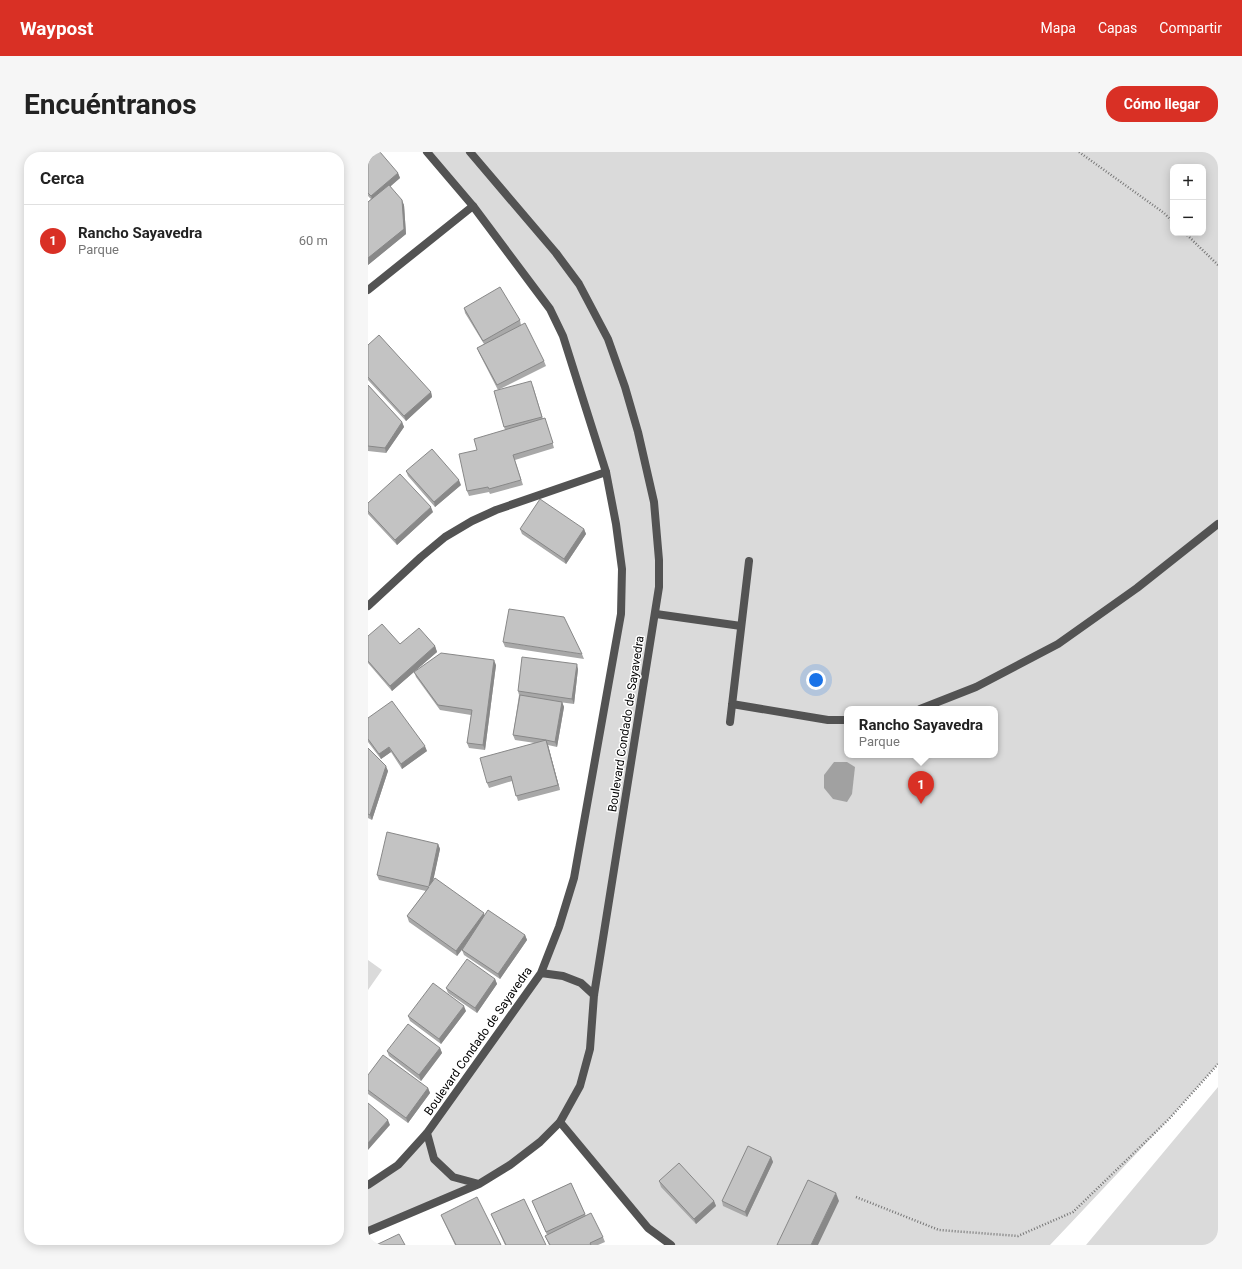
<!DOCTYPE html>
<html lang="es">
<meta charset="utf-8">
<style>
:root{--surface:#fff;--page:#f6f6f6;--text:#222;--muted:#767676;--line:#e0e0e0;--accent:#d93025}
body{margin:0;font-family:Roboto,sans-serif;background:var(--page);color:var(--text)}
.controls{position:absolute;right:12px;top:12px;display:grid;overflow:hidden;border-radius:8px;box-shadow:0 2px 10px #0003}
.controls button{width:36px;height:36px;display:grid;place-items:center;padding:0;border:0;border-bottom:1px solid var(--line);background:var(--surface);color:var(--text);font:20px sans-serif}
.you{position:absolute;left:448px;top:528px;width:14px;height:14px;margin:-10px;border:3px solid #fff;border-radius:50%;background:#1a73e8;box-shadow:0 0 0 6px #1a73e833}
.badge{display:grid;place-items:center;width:26px;height:26px;border-radius:50%;background:var(--accent);color:#fff;font-size:13px;font-weight:700}
.pin{position:absolute;translate:-50% -33px;filter:drop-shadow(0 1px 2px #0008)}
.pin::after{content:'';position:absolute;top:21px;width:14px;height:12px;background:inherit;clip-path:polygon(0 0,100% 0,50% 100%)}
.popup{position:absolute;left:476px;top:554px;width:154px;height:52px;box-sizing:border-box;display:grid;place-content:center;border-radius:8px;background:var(--surface);filter:drop-shadow(0 1px 3px #0005);font-size:13px;white-space:nowrap;color:var(--muted)}
.popup b{font-size:15px;color:var(--text)}
.popup::after{content:'';position:absolute;left:50%;top:100%;margin-left:-8px;border:8px solid transparent;border-top-color:var(--surface)}
.list{margin:0;padding:0;list-style:none}
h2{display:flex;justify-content:space-between;align-items:center;height:52px;margin:0;padding:0 16px;font-size:17px}
h2 small{font-size:13px;font-weight:400;color:var(--muted)}
.list li{display:grid;grid-template-columns:26px 1fr auto;gap:12px;align-items:center;box-sizing:border-box;height:72px;padding:0 16px;border-top:1px solid var(--line)}
.list b{display:block;font-size:15px;white-space:nowrap}
.list p{margin:0;font-size:13px;white-space:nowrap;color:var(--muted)}
.list em{font-size:13px;font-style:normal;color:var(--muted)}
.map{position:relative;flex:none;width:850px;height:1093px;overflow:hidden;border-radius:16px}
header{display:flex;align-items:center;gap:24px;box-sizing:border-box;height:56px;padding:0 20px;background:var(--accent);color:#fff}
header strong{font-size:19px}
nav{display:flex;gap:22px;margin-inline-start:auto;font-size:14px}
.intro{display:flex;align-items:center;justify-content:space-between;box-sizing:border-box;height:96px;padding:0 24px}
h1{margin:0;font-size:28px}
.button{padding:10px 18px;border-radius:16px;background:var(--accent);color:#fff;font-size:14px;font-weight:700}
main{display:flex;gap:24px;padding:0 24px}
aside{flex:1;background:var(--surface);border-radius:16px;box-shadow:0 2px 10px #0003}
.map>svg:first-child{display:block}
</style>
<header>
<strong>Waypost</strong>
<nav><a>Mapa</a><a>Capas</a><a>Compartir</a></nav>
</header>
<div class="intro"><h1>Encuéntranos</h1><a class="button">Cómo llegar</a></div>
<main>
<aside>
<h2>Cerca<small></small></h2>
<ul class="list">
<li><span class="badge">1</span><div><b>Rancho Sayavedra</b><p>Parque</p></div><em>60 m</em></li>
</ul>
</aside>
<div class="map">
<svg width="850" height="1093" viewBox="0 0 850 1093">
<rect width="100%" height="100%" fill="#fff"/>
<path fill="#dadada" fill-rule="evenodd" d="M59 0H850V912L801 967 682 1093H303L280 1076 192 970 142 1013 0 1079V1033L30 1013 173 821 206 726 253 462 254 417 238 320 182 157ZM805 15H835V81H805ZM479 557H627V603H479Z
M0 808 14 818 0 838Z
M850 935V1093H718Z"/>
<path fill="#a1a1a1" d="M466 610H479L487 615 484 642 479 650 465 647 456 636V623Z"/>
<g fill="none" stroke-linecap="round" stroke-linejoin="round">
<path stroke="#757575" stroke-width="2.5" stroke-dasharray="1 2" stroke-linecap="butt" d="M711 0 796 61 805 70
M817 81 850 113
M488 1045 571 1078 650 1084 705 1060 801 967 850 912"/>
<path stroke="#535353" stroke-width="8" d="M288 462 373 474
M364 552 460 568H479
M552 557 608 535 690 492 769 436 850 372
M362 570 381 409"/>
<path stroke="#535353" stroke-width="8" d="M0 138 105 54
M0 454 53 405 77 385 104 369 128 358 238 320
M192 970 280 1076 303 1093"/>
<path stroke="#535353" stroke-width="8" d="M173 821 195 824 213 831 226 843
M59 981 66 1007 85 1025 111 1032
M0 1033 30 1013 59 981 173 821 191 775 206 726 253 462 254 417 248 372 238 320 195 184 182 157 164 133 105 54 59 0
M0 1079 111 1032 142 1013 172 990 192 970 212 934 222 897 226 843 291 435V408L286 350 270 280 257 235 240 187 211 132 188 101 102 0"/>
</g>
<path fill="#a8a8a8" d="M0 0 30 21 32 26 22 34 36 53 38 82 0 113V50L3 47 0 44Z
M96 156 152 168 153 173 176 209 178 214 130 238 111 201 109 196 116 192 97 161Z
M0 193 63 240 64 245 38 269 0 228Z
M0 233 34 270 36 275 18 301 0 299Z
M165 234 175 267 179 272 186 296 147 308 155 333 122 342 121 340 101 344 99 339 109 298 137 278 126 239Z
M38 319 93 333 67 355 40 324Z
M0 351 65 360 29 393 0 362Z
M152 377H216L218 382 198 412 154 382Z
M0 484 32 492 67 494 69 500 24 539 0 511Z
M135 490 214 502 216 507 137 495Z
M128 513 117 598 101 596 99 591 103 563 72 558 48 525 46 520Z
M210 517 206 552 191 550H194L196 555 189 595 180 593 192 638 150 649 144 629 121 636 119 631 167 591 147 588 145 583 151 543 150 539Z
M0 566 59 599 34 617 23 600 13 607 0 590Z
M0 596 20 619 4 668 0 666Z
M70 692 72 697 65 728 117 764 157 783 159 788 132 827 96 803 94 798 89 804 41 770 39 764 58 739 11 728 9 723Z
M127 827 129 832 109 861 80 841 78 836Z
M98 859 73 892 42 869 40 864Z
M72 896 74 901 53 929 21 904 19 899Z
M0 923 60 936 62 941 40 971 0 942Z
M403 1005 405 1010 379 1065 355 1054 354 1049Z
M291 1029 346 1049 348 1054 328 1072 293 1035Z
M203 1031 218 1064 235 1085 237 1090 230 1093H181L177 1084 179 1083 164 1049Z
M123 1062 178 1093H137Z
M73 1063 133 1093H87L75 1068Z"/>
<path fill="#888" d="M30 21 32 26 5 50 3 44Z
M34 48 36 53 38 82 0 113V106Z
M63 240 64 245 38 269 36 264Z
M34 270 36 275 18 301 17 296Z
M91 328 93 333 67 355 66 350Z
M63 355 65 360 29 393 27 388Z
M216 377 218 382 198 412 196 407Z
M67 494 69 500 24 539 22 534Z
M126 508 128 513 117 598 115 593Z
M209 512 210 517 206 552 204 547Z
M194 550 196 555 189 595 187 590Z
M178 588 180 593 192 638 190 633Z
M57 594 59 599 34 617 33 612Z
M21 595 23 600 13 607 11 602Z
M18 614 20 619 4 668 2 663Z
M70 692 72 697 63 739 61 734Z
M116 761 117 766 89 804 88 799Z
M157 783 159 788 132 827 130 822Z
M127 827 129 832 109 861 107 856Z
M96 854 98 859 73 892 71 887Z
M72 896 74 901 53 929 51 923Z
M60 936 62 941 40 971 38 966Z
M20 968 22 973 0 998V991Z
M403 1005 405 1010 379 1065 377 1060Z
M468 1041 471 1049 450 1093H443Z
M346 1049 348 1054 328 1072 326 1067Z"/>
<path fill="#c3c3c3" stroke="#888" d="M4 0H12L30 21 3 44 0 41V3Z
M21 33 34 48 36 77 0 106V50Z
M132 135 152 168 115 189 96 156Z
M157 171 176 209 129 233 109 196Z
M11 183 63 240 36 264 0 225V193Z
M163 229 174 265 136 275 126 239Z
M0 233 34 270 17 296 0 294Z
M177 266 185 291 145 303 153 328 121 337 120 335 99 339 91 302 109 298 106 287Z
M64 297 91 328 66 350 38 319Z
M32 322 63 355 27 388 0 359V351Z
M172 347 216 377 196 407 152 377Z
M141 457 196 465 214 502 135 490Z
M14 472 32 492 51 476 67 494 22 534 0 509V484Z
M73 501 126 508 115 593 99 591 104 558 70 553 46 520Z
M154 505 209 512 204 547 150 539Z
M152 543 194 550 187 590 178 588 190 633 148 644 143 624 119 631 112 606 178 588 145 583Z
M24 549 57 594 33 612 21 595 11 602 0 587V566Z
M0 596 18 614 2 663 0 662Z
M19 680 70 692 61 734 67 726 116 761 88 799 39 764 61 735 9 723Z
M120 758 157 783 130 822 94 798Z
M99 807 127 827 107 856 78 836Z
M65 831 96 854 71 887 40 864Z
M40 872 72 896 51 923 19 899Z
M15 903 60 936 38 966 0 938V923Z
M0 951 20 968 0 991Z
M380 994 403 1005 377 1060 354 1049Z
M311 1011 346 1049 326 1067 291 1029Z
M440 1028 468 1041 443 1093H409Z
M203 1031 217 1062 178 1080 164 1049Z
M109 1045 133 1093H88L73 1063Z
M156 1047 178 1093H138L123 1062Z
M223 1061 235 1085 222 1091 223 1093H182L177 1084Z
M31 1082 37 1093H8Z"/>
<g text-anchor="middle" stroke-width="3" stroke-linejoin="round" paint-order="stroke">
<g font-size="12" fill="#000" stroke="#fff">
<text transform="translate(258 572) rotate(-81)" y="4">Boulevard Condado de Sayavedra</text>
<text transform="translate(110 889) rotate(-55)" y="4">Boulevard Condado de Sayavedra</text>
</g>
</g>
</svg>
<div class="controls">
<button>+</button>
<button>−</button>
</div>
<div class="you"></div>
<div class="pin badge" style="left:553px;top:652px">1</div>
<div class="popup"><b>Rancho Sayavedra</b>Parque</div>
</div>
</main>
